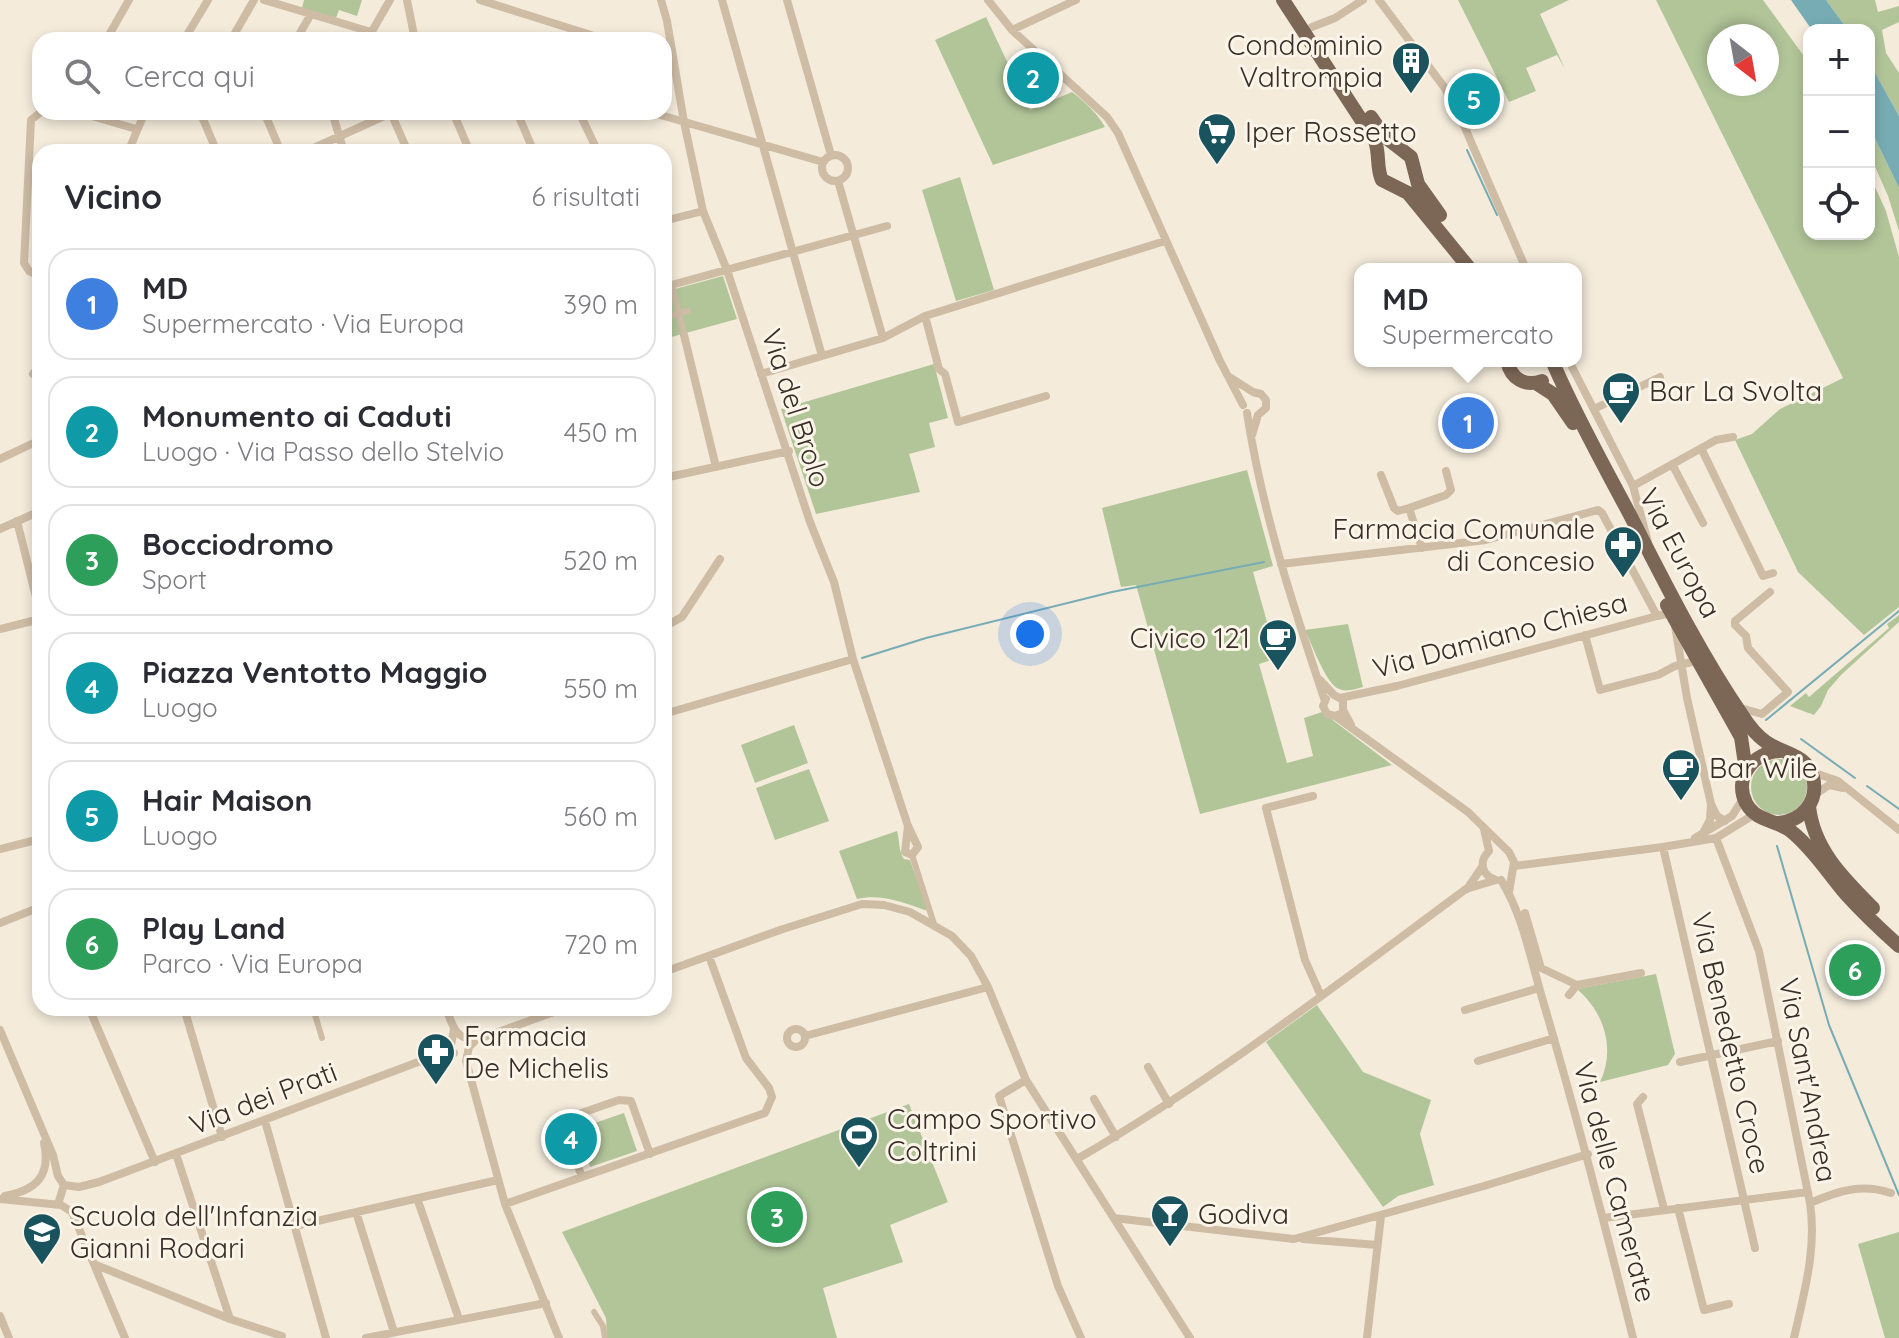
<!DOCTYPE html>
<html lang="it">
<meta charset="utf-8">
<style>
:root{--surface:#fff;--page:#f2f2f3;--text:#2b2b33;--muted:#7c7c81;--line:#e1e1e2;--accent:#0f766e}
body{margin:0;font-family:Quicksand,sans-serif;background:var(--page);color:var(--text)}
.controls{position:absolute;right:24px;top:24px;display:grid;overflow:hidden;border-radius:16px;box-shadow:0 4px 12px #0003}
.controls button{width:72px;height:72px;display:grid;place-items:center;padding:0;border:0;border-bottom:2px solid var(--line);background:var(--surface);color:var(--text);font:40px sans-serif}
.compass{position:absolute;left:1707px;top:24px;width:72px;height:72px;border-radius:50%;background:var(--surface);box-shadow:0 4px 12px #0003;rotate:149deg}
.you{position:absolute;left:1030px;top:634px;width:28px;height:28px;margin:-20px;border:6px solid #fff;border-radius:50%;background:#1a73e8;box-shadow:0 0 0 12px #1a73e833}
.badge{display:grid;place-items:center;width:52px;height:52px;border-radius:50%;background:var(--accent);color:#fff;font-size:26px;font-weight:700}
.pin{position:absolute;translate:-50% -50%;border:4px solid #fff;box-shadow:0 2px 8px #0006}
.popup{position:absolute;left:1354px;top:263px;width:228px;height:104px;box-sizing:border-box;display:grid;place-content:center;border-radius:16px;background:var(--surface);filter:drop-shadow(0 2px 6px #0005);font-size:26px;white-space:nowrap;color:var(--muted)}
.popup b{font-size:30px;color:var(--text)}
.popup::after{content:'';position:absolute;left:50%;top:100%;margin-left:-16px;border:16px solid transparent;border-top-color:var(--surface)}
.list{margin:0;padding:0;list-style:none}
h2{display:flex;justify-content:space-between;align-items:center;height:104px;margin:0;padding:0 32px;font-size:34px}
h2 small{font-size:26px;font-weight:400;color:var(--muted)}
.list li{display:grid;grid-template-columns:52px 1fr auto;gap:24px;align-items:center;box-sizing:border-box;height:112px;margin:0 16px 16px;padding:0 16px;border:2px solid var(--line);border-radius:24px}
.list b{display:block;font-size:30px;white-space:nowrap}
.list p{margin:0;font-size:26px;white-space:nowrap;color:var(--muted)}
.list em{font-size:26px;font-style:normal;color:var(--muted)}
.icon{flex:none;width:44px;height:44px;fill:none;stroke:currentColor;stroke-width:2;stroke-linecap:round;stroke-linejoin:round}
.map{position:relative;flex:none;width:1899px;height:1338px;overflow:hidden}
.search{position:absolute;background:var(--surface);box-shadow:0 4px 12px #0003;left:32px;top:32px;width:640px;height:88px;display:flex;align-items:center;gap:20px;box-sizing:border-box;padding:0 28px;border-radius:24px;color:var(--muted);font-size:30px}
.panel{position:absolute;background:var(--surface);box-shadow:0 4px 12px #0003;left:32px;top:144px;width:640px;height:872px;border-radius:24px}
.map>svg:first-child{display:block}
</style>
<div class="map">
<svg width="1899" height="1338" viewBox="0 0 1899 1338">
<rect width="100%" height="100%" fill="#f4ebdb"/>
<path fill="#b2c599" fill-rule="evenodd" d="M304 0H362L357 16 339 10 336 18 302 8Z
M1458 0H1569L1540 14 1565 69 1557 55 1526 68 1536 91 1509 102Z
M1656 0H1763L1809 63V234H1869V174L1886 211 1899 257V607L1864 635 1798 572 1735 440 1752 434 1780 409 1843 378ZM1719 36H1767V84H1719Z
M1826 0H1875L1878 12 1899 6V22L1882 30 1886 53 1899 73V116L1869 62V30H1848Z
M986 17 1030 110 1072 92C1086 103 1097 113 1105 127L993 165 935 40Z
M1869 126 1899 188V231L1888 196 1869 153Z
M960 177 994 290 956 301 922 190Z
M723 276 737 319 664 339V292Z
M934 364 948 418 929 423 935 447 909 454 920 492 816 514 781 409Z
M1247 470 1273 566 1253 572 1277 658 1259 664 1287 763 1313 756 1304 718 1322 712 1392 765 1200 814 1136 585 1121 587 1102 508Z
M1899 615V622L1841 675 1828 690 1821 706 1814 715 1790 706 1806 693 1809 697 1889 628 1887 624Z
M1348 624 1363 687C1355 689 1345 693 1337 688 1325 681 1312 644 1305 630Z
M794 725 808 763 755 783 741 745Z
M1751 787a28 28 0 1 1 56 0a28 28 0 1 1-56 0Z
M809 769 829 821 775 840 756 788Z
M897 831C900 841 898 850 904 859L910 860 928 911C905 903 881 893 857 899L839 851Z
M1656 974 1675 1054 1668 1065 1600 1082C1616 1049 1604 1012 1577 989Z
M1317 1005 1363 1072 1431 1100 1420 1134 1434 1185 1398 1196 1383 1207 1266 1042Z
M909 1104 948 1202 890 1225 903 1262 823 1288 837 1338H607L606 1318 562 1232Z
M624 1113 637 1151 590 1167 577 1129Z
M1899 1232V1338H1885L1858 1244Z"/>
<path fill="#77acb4" d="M1791 0H1826L1848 30H1812Z
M1869 62 1899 116V188L1869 126Z"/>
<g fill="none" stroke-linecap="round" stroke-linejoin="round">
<path stroke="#77acb4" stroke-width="2" d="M1467 150 1497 215
M862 658 926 638 1112 592 1264 562
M1766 720 1899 611
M1801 739 1855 778
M1867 786 1899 809
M1777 846 1829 1025 1899 1195"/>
<path stroke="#cebca5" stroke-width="6" d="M672 285 684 335
M664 317 688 311
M912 855 934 924
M313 1008 322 1038
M594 1312 603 1326 605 1338"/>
<path stroke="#cebca5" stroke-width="8" d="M264 0 371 32
M407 0 415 40
M480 0 591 35 589 40
M661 0 667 21 684 122 703 211 727 270 810 522 834 582 853 659 908 826 918 847 912 855 905 852 908 826
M722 0 822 356
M787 0 831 155
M988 0 1012 30 1107 117 1118 133 1220 361 1243 405
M1379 0 1444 87 1459 114 1526 269
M1312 27 1335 18 1363 0
M1012 30 1076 0
M106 40 129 0
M184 40 208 0
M231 40 254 0
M296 40 311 14
M367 40 390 0
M78 112 136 129
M200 112 217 152
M264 112 281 152
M332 112 344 152
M453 112 470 152
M517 112 534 152
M579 112 598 152
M650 112 823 162
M391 113 408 152
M128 152 145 112
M305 152 393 112
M822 168a13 13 0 1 1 26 0a13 13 0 1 1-26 0Z
M838 181 883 338
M664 221 703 211
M40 276 29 271 24 263 31 120 41 112
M664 287 887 226
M925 316 939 369 945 374 958 422 1046 396
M684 335 716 467
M1569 361 1633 486 1648 542
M33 374 40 364
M761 374 883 338 925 316 1165 241
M1228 376 1253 392 1261 394 1266 400V408L1258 415 1252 435
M1594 409 1660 377
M1247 413C1262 511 1293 606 1325 701
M1701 448 1763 576 1773 573
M0 459 40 440
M1672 464 1703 523
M1381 475 1394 508 1398 511 1409 508 1422 548
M664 478 789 451
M1633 486 1716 440 1733 437
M1409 508 1446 495 1451 490 1446 471
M17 521 40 613
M0 529 40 511
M1281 564 1486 540 1598 510 1602 513 1657 616 1671 613
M1675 626 1687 698 1711 804 1717 816 1725 821
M664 627 682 617 720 559
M0 629 40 619
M1585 635 1600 690 1658 675 1675 666 1696 661
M1320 680 1334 695 1343 700V710L1351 725
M1340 698 1397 686 1657 616
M1326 699 1323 706 1327 714 1335 716 1340 714
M1737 707 1762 714 1788 692 1748 648 1746 636 1735 625V621L1770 592
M664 714 853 659
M1335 716 1468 812 1509 852 1514 862 1509 892
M1812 772 1838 781 1899 830
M1816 794 1829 785 1843 788
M1313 796 1266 808 1305 960 1321 996
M1484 829 1489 851C1479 861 1481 874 1494 879
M1703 833 1710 820 1711 804
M1695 838 1732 816 1744 797
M1716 838 1759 951 1810 1203C1817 1249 1804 1293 1794 1338
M1663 847 1755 1248
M0 849 40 839
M1514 866 1663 847 1716 838 1755 814
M1501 880C1523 915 1531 961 1543 1001 1576 1113 1605 1225 1633 1338
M1467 889 1482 867
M1525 913 1541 968 1577 985 1641 973
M0 923 40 907
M664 972 783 929 862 904 884 905 910 912 952 936 971 956 988 987 1026 1080 1190 1338
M1569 995 1577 985
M89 1008 155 1162
M184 1008 222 1137
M446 1008C452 1025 456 1040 476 1040
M1465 1010 1539 988
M787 1038a9 9 0 1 1 18 0a9 9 0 1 1-18 0Z
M0 1030 53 1155 58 1176 64 1185 59 1201
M805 1036 988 987
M442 1053 451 1045 454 1029
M1478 1061 1554 1038
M1680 1062 1778 1041
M1148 1067 1169 1104
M1026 1080 999 1096 1058 1286 1081 1338
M1643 1097 1637 1104 1664 1209
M1094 1099 1116 1137
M265 1121 326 1338
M176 1154 230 1319
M1077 1159C1214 1080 1339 983 1466 889L1496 880
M582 1177 564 1127 567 1118 619 1100 631 1101 650 1154
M64 1185 79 1187 99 1182 442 1053H454
M5 1196C37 1190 51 1175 44 1143
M417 1198 459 1319
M0 1199 61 1205 72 1212 125 1338
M1810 1203C1838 1191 1862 1183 1891 1193
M505 1204 765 1113 772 1097 769 1088 746 1058 709 956
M1678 1208 1704 1310 1729 1304
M356 1212 394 1332
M1114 1218 1294 1239 1484 1186 1588 1154
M1604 1218 1808 1192
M295 1226 498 1180
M1303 1239 1377 1245
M96 1265 230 1319 282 1336
M0 1316 9 1338
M366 1338 546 1303
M559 1338 505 1204 466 1061 469 1047 476 1040 565 1008
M1367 1338 1381 1216"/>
<path stroke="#7c6757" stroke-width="14" d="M1283 0 1375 141C1380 154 1376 168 1382 180L1408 193 1470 269
M1371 117 1384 136 1411 157 1418 184 1440 215
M1507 361C1511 379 1525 387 1542 381
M1554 365C1576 416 1603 464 1629 513 1664 581 1699 652 1742 715 1749 726 1756 735 1766 742 1783 754 1807 754 1813 777 1819 802 1802 821 1778 823
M1536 383 1553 394 1573 423
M1667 605 1741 737 1746 771
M1780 751C1754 752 1733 777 1746 803 1757 823 1777 819 1792 832 1813 849 1828 873 1845 893 1862 912 1880 929 1899 946
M1809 806C1813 849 1844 879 1873 908"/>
</g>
<defs>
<g id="building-pin" transform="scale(2)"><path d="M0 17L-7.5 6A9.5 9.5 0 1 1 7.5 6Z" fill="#19535e" stroke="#fbf4e8"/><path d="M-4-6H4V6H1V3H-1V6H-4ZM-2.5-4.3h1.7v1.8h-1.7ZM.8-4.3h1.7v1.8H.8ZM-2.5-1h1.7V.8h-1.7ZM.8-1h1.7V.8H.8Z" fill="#fff"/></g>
<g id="supermarket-pin" transform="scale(2)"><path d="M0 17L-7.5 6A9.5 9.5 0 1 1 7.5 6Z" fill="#19535e" stroke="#fbf4e8"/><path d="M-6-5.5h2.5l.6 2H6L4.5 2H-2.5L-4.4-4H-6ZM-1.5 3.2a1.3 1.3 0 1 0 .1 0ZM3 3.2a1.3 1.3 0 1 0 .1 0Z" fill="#fff"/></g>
<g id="cafe-pin" transform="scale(2)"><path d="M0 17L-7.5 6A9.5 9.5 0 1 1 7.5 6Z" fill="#19535e" stroke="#fbf4e8"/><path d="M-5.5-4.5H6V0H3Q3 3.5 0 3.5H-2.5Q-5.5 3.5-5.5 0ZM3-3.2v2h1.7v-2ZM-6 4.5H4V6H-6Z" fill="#fff"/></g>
<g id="pharmacy-pin" transform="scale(2)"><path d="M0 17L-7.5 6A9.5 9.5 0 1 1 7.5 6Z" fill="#19535e" stroke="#fbf4e8"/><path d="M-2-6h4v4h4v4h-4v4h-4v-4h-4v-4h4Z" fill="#fff"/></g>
<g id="stadium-pin" transform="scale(2)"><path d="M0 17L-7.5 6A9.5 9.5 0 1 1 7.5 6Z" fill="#19535e" stroke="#fbf4e8"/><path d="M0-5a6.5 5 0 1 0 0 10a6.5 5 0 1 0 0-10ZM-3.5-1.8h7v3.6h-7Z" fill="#fff"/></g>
<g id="bar-pin" transform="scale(2)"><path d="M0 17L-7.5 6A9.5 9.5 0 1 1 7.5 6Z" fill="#19535e" stroke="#fbf4e8"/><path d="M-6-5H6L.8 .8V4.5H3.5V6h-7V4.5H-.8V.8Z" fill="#fff"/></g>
<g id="school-pin" transform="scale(2)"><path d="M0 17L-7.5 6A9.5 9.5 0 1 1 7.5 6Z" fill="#19535e" stroke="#fbf4e8"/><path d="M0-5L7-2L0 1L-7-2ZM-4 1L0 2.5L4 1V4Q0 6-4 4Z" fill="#fff"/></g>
</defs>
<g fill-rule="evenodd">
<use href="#building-pin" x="1411" y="61"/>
<use href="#supermarket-pin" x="1217" y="132"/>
<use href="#cafe-pin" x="1621" y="391"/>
<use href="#pharmacy-pin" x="1623" y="545"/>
<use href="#cafe-pin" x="1278" y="638"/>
<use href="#cafe-pin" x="1681" y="768"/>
<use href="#pharmacy-pin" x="436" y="1052"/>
<use href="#stadium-pin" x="859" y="1135"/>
<use href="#bar-pin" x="1170" y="1214"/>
<use href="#school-pin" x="42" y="1232"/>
</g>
<g text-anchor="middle" stroke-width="6" stroke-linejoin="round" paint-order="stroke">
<g font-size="28" fill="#392e27" stroke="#fbf4e8" text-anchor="start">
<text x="1383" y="55" text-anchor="end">Condominio<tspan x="1383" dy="32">Valtrompia</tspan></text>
<text x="1245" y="142">Iper Rossetto</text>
<text x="1649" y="401">Bar La Svolta</text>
<text x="1595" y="539" text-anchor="end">Farmacia Comunale<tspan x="1595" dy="32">di Concesio</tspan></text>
<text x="1250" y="648" text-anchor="end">Civico 121</text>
<text x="1709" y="778">Bar Wile</text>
<text x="464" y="1046">Farmacia<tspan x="464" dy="32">De Michelis</tspan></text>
<text x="887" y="1129">Campo Sportivo<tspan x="887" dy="32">Coltrini</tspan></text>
<text x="1198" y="1224">Godiva</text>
<text x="70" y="1226">Scuola dell'Infanzia<tspan x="70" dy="32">Gianni Rodari</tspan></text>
</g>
<g font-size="28" fill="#392e27" stroke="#fbf4e8">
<text transform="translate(796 408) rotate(72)" y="10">Via del Brolo</text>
<text transform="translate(1680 553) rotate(62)" y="10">Via Europa</text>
<text transform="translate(1500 635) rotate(-15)" y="10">Via Damiano Chiesa</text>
<text transform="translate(1731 1043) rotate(77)" y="10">Via Benedetto Croce</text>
<text transform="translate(1808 1080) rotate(79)" y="10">Via Sant'Andrea</text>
<text transform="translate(263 1098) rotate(-21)" y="10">Via dei Prati</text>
<text transform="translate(1615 1182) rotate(75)" y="10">Via delle Camerate</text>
</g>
</g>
</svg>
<div class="controls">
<button>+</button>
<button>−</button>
<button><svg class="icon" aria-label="locate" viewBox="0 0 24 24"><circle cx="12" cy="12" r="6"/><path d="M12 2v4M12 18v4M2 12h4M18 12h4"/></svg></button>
</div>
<svg class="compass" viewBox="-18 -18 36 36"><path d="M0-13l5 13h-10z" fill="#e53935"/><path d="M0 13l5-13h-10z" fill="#7c7c81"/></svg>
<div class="you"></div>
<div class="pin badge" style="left:1468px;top:423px;background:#3f7fe0">1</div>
<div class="popup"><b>MD</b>Supermercato</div>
<div class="pin badge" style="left:1033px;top:78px;background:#0f9aa8">2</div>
<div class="pin badge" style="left:777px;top:1217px;background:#2e9e5b">3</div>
<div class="pin badge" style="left:571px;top:1139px;background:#0f9aa8">4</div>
<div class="pin badge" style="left:1474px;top:99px;background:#0f9aa8">5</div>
<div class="pin badge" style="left:1855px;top:970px;background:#2e9e5b">6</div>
<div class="search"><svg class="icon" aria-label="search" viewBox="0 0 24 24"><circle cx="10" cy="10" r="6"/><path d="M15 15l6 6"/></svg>Cerca qui</div>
<section class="panel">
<h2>Vicino<small>6 risultati</small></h2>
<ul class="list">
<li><span class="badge" style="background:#3f7fe0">1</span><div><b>MD</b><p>Supermercato · Via Europa</p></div><em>390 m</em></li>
<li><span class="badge" style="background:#0f9aa8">2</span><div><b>Monumento ai Caduti</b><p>Luogo · Via Passo dello Stelvio</p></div><em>450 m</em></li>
<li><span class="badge" style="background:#2e9e5b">3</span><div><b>Bocciodromo</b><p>Sport</p></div><em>520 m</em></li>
<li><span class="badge" style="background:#0f9aa8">4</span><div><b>Piazza Ventotto Maggio</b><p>Luogo</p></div><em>550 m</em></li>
<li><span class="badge" style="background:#0f9aa8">5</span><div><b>Hair Maison</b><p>Luogo</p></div><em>560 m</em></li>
<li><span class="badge" style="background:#2e9e5b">6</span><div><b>Play Land</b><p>Parco · Via Europa</p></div><em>720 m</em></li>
</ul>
</section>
</div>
